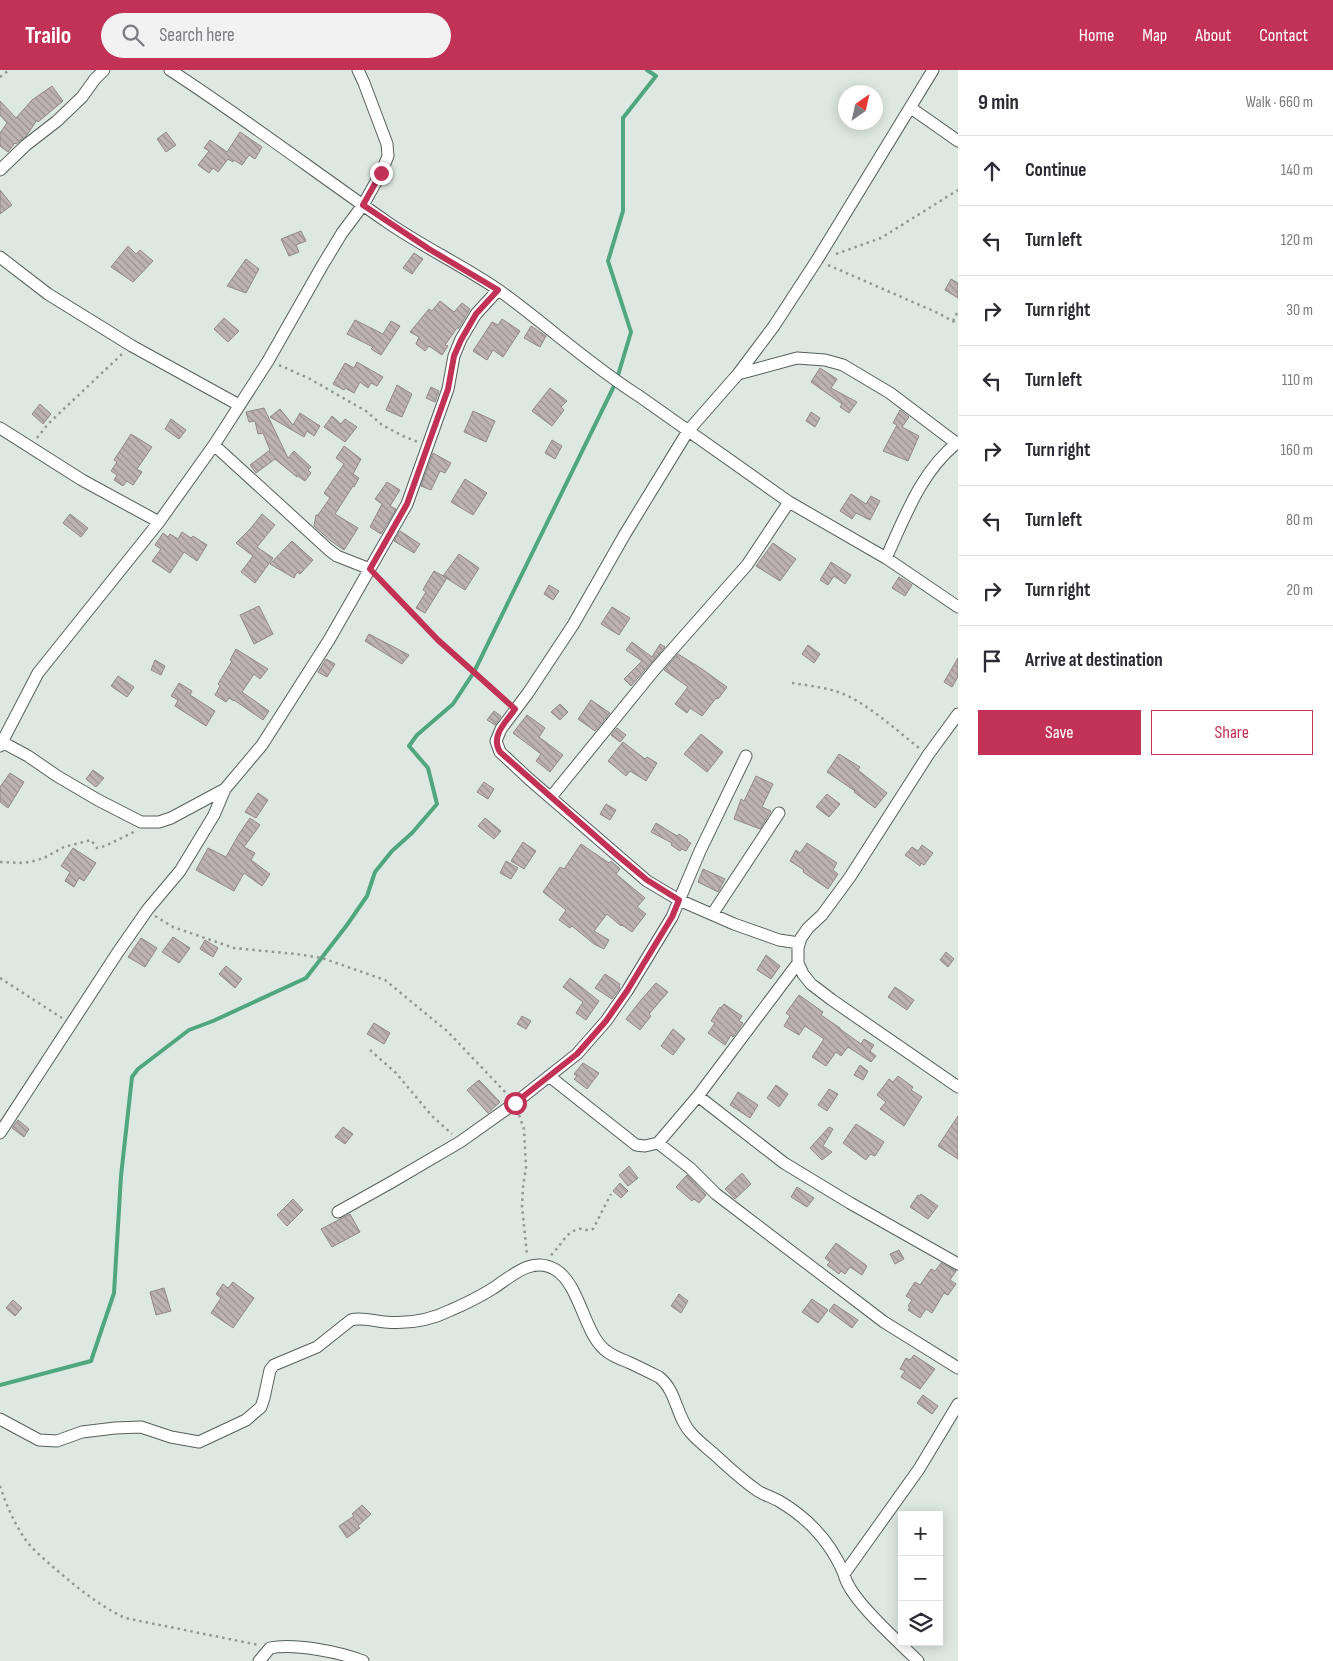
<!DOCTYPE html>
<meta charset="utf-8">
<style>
:root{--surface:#fff;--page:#f2f2f3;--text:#2b2b33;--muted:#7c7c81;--line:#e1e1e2;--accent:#c23257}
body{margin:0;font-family:"Sofia Sans Condensed",sans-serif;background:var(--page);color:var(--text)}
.controls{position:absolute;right:15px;bottom:15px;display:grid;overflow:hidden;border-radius:0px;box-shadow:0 2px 12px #0003}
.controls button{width:45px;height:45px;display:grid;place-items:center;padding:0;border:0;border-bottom:1px solid var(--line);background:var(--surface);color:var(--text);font:25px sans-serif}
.compass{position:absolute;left:838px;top:15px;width:45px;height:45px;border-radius:50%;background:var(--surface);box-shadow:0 2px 12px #0003;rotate:34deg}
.stop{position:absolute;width:15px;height:15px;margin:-11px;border:4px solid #c23257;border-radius:50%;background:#fff}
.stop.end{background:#c23257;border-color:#fff;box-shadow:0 1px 5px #0008}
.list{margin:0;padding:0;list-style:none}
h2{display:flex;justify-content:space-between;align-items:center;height:65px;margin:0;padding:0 20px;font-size:21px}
h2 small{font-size:16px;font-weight:400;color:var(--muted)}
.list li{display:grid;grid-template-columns:32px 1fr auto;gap:15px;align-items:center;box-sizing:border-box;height:70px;padding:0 20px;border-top:1px solid var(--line)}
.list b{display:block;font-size:19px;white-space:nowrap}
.list em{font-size:16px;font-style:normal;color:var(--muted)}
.actions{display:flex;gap:10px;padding:15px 20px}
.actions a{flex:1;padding:11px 0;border:1px solid var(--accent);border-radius:0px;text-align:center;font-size:18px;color:var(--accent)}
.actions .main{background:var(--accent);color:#fff}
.icon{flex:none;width:28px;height:28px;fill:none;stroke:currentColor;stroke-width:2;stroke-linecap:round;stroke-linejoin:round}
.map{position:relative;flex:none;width:958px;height:1591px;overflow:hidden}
header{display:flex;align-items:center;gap:30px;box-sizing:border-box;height:70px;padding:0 25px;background:var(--accent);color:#fff}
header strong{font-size:24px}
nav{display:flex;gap:28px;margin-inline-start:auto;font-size:18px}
.search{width:350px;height:45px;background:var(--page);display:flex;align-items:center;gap:12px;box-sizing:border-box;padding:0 18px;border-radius:28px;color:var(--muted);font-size:19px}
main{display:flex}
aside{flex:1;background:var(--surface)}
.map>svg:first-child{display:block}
</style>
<header>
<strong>Trailo</strong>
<div class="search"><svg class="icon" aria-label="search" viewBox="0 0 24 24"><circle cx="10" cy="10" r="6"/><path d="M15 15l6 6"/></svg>Search here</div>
<nav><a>Home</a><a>Map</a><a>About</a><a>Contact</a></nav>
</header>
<main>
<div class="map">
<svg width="958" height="1591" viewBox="0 0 958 1591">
<defs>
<pattern id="building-back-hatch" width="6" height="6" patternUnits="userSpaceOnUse" patternTransform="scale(1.25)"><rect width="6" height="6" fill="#beb3b4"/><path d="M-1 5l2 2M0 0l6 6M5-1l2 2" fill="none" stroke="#9a9292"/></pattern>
</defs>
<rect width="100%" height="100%" fill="#dee8e2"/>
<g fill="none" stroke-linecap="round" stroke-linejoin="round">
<path stroke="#50a77f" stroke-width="4" d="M0 1315 91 1291 114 1223 121 1106 132 1007 138 999 189 960 213 951 306 908 347 855 367 826 375 802 392 781 412 763 437 734 428 698 409 676 417 665 453 634 474 602 616 312 631 262 608 191 623 141V48L656 6 647 0"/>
</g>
<path fill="url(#building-back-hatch)" stroke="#928889" d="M52 16 63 31 38 52 37 50 27 65 16 74 15 73 8 82 0 76V63L7 53 0 45V31L16 48 32 30Z
M166 62 176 75 166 82 157 69Z
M240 62 262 77 255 89 249 85 242 95 234 90 233 92 228 89 218 102 213 98 209 103 198 95 209 81 204 78 210 70 227 82Z
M0 120 12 135 0 144Z
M301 161 306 171 296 175 299 182 289 186 281 169Z
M128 176 136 184 140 180 153 191 133 212 111 197Z
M414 183 423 189 412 204 403 198Z
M246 189 259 199 246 223 227 216Z
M951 209 958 213V228L945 220Z
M440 231 454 242 462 233 470 239 459 258H457L445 275 448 276 442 285 429 276 425 281 416 274 419 267 410 262 429 239 432 241Z
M224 248 239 261 228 272 214 259Z
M502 249 520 261 503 287 493 280 487 290 473 281 492 252 498 255Z
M355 250 383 264 391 251 400 256 381 285 371 279 373 277 347 264Z
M531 256 546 266 540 277 524 268Z
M357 292 383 307 377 316 371 313 368 318 360 312 354 323 345 318 344 320 333 314 345 293 354 298Z
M820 298 837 309 831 318 857 332 849 343 840 337 842 334 811 312Z
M397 315 412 324 402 347 386 340Z
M431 317 439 321 435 332 426 328Z
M550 318 567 331 561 337 564 340 552 356 532 341Z
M40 334 51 344 43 354 32 344Z
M264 338 288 388 294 381 311 397 308 400 311 403 305 411 296 405 297 407 275 389 256 403 250 395 270 380 263 363 258 364 255 351 249 352 246 342Z
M280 339 293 355 300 343 320 356 314 366 307 361 304 367 270 347Z
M900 340 909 347 902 357 919 366 908 391 883 381 897 355 893 353Z
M473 341 495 351 486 372 464 362Z
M811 342 820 348 815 357 806 351Z
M332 346 341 354 345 349 357 357 345 372 324 357Z
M171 349 186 360 179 369 165 359Z
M131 364 152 377 137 399 142 402 133 415 127 411 123 416 114 410 117 405 111 401 117 392 114 390Z
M552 370 562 376 555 389 545 383Z
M344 376 361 389 353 404 359 408 354 417 353 416 335 444 358 458 344 480 331 471 314 456 316 445H318L330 428 324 423 344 394 336 388Z
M433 383 451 393 445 403 440 401 431 420 421 416Z
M465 409 487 423 473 445 451 432Z
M387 412 400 420 390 436 396 439 381 464 370 457 382 434 375 429Z
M851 424 866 434 871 426 880 431 870 450 856 443 852 449 840 441Z
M70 444 88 458 81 467 63 453Z
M262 444 275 455 257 477 273 488 255 513 241 502 253 486 236 473 251 458Z
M400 461 420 474 414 483 394 471Z
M182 462 191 468 193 466 207 475 197 491 184 482 170 503 152 491 161 479 155 475 163 463 168 467 170 464 178 469Z
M292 471 313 490 300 504 297 502 294 508 270 494Z
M773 473 796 489 780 511 756 496Z
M459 484 479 498 465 520 443 506Z
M831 492 851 505 845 514 834 506 828 515 820 510Z
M434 501 447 508 425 543 416 538 426 522 423 520 425 516Z
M899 507 912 515 905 526 892 518Z
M549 515 559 521 553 530 544 524Z
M259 536 273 564 254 574 240 545Z
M612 537 630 548 619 565 601 554Z
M369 564 409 585 402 594 365 571Z
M632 572 652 587 660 574 665 577 631 616 624 609 642 591 626 580Z
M808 575 820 584 814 593 802 584Z
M236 579 268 599 260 609 254 604 242 622 269 641 263 650 234 630V631L229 628 226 632 215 625 220 616 218 614 232 591 230 590Z
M678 584 702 599 727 617 718 629 716 628 702 646 690 638 687 643 675 634 688 617 664 600Z
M958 588V607L952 617 944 612Z
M326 589 335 594 327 607 318 602Z
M155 590 165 596 161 605 151 600Z
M118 606 134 617 127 627 111 616Z
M179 613 192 621 190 625 215 641 206 656 175 636 178 630 171 626Z
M591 630 610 643 595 661 578 649Z
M560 634 568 642 560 650 551 642Z
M494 641 501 646 495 655 487 650Z
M527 645 545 658 539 667 563 685 550 702 536 691 541 684 513 663Z
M617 658 626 665 620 672 611 665Z
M701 664 723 682 707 702 684 684Z
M623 672 645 689 647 687 657 693 646 711 630 701 626 706 608 691Z
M839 684 860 697 858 700 887 723 875 738 854 722 855 721 827 702Z
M93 700 104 708 96 717 86 709Z
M10 703 24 712 8 738 0 732V717Z
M756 706 773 714 762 737 771 741 760 759 734 749 741 729 744 731Z
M484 712 494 719 488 729 477 722Z
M258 723 268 730 256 748 245 742Z
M827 724 840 734 829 747 816 737Z
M606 734 616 740 610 750 600 744Z
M250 748 260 755 244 777 255 783 251 790 270 804 262 816 244 803 234 821 196 800 208 778 226 787 239 764Z
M485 748 501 761 494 769 478 756Z
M656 753 677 766 679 764 688 770 687 771 691 773 686 781 682 779 680 781 671 775 672 773 651 762Z
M523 772 536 781 524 799 511 791Z
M807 773 837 793 833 800 838 804 828 819 803 802 804 800 790 791 796 780 800 783Z
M581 774 609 793 611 791 620 799 616 804 645 828 637 837 646 844 632 862 622 855 621 856 607 844 594 861 609 870 604 879 594 874 572 856 570 858 559 850 566 840 543 822 560 797 564 799Z
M922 775 933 783 924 795 921 793 920 796 905 785 912 777 918 781Z
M73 778 96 793 84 811 79 808 74 817 65 811 70 802 61 796Z
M506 791 518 798 511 809 500 803Z
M703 799 725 809 718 822 698 812Z
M173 867 190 878 179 893 162 882Z
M141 868 157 878 145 897 128 887Z
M205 870 218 878 213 887 200 879Z
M946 882 954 889 948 897 940 890Z
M766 885 780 896 771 909 757 900Z
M226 896 242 909 235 918 219 904Z
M605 904 620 914 619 917 620 918 612 929 595 918Z
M570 908 599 931 586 950 576 943 583 932 563 917Z
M656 913 668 922 649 944 651 946 640 960 626 949 641 930Z
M895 917 914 930 907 940 888 927Z
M799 925 823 942 821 945 840 958V959L861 974 864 969 874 975 870 981 876 986 871 992 848 977 841 986 836 982 826 996 812 987 824 969 805 956 799 965 784 956 790 946 786 943Z
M724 934 742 946 739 951 743 953 733 967 731 965 725 975 708 963 715 953 711 951 720 937 721 938Z
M522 946 531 951 526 959 517 954Z
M374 953 390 963 384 974 367 964Z
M673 959 685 969 673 985 661 976Z
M583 993 599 1003 587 1019 574 1009 577 1006 574 1004Z
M860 995 868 1001 863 1010 854 1005Z
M898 1006 913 1017 911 1020 922 1027 904 1056 880 1039 886 1032 877 1025 889 1009 893 1012Z
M479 1010 500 1032 488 1043 467 1020Z
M776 1015 788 1024 779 1037 767 1028Z
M829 1019 838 1024 827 1041 818 1035Z
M738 1022 758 1035 750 1048 730 1035Z
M958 1046V1089L938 1076Z
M18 1050 29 1059 24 1067 12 1058Z
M856 1054 884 1072 875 1086 870 1084 866 1090 843 1073Z
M343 1057 353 1064 345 1074 335 1067Z
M829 1057 833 1059 823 1076 832 1082 822 1090 810 1078Z
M629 1096 638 1108 628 1116 619 1105Z
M742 1103 751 1114 735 1129 725 1119Z
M687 1105 706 1125 699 1133 694 1129 692 1131 676 1117Z
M620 1113 628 1121 621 1128 613 1121Z
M797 1117 814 1128 807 1137 791 1127Z
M921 1124 938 1136 928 1149 910 1137 918 1125 920 1126Z
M293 1129 303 1140 287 1156 277 1145Z
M350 1144 360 1162 332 1177 321 1159Z
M836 1173 867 1196 862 1205 850 1197 845 1204 841 1201 839 1204 827 1195 830 1192 825 1188Z
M899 1180 904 1189 895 1194 890 1184Z
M941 1193 956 1201 950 1210 956 1214 948 1225 944 1223 932 1243 926 1239 920 1248 908 1240 910 1237 908 1236 912 1230 906 1226 915 1212 920 1215 931 1199 935 1201Z
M233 1212 254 1228 233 1258 211 1243 221 1228 216 1224 223 1214 228 1218Z
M164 1218 171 1241 156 1245 150 1222Z
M679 1224 688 1231 681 1243 671 1236Z
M812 1229 828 1240 818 1253 802 1242Z
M13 1230 22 1238 15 1246 6 1238Z
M834 1234 858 1250 852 1258 829 1241Z
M914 1285 935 1299 920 1319 901 1307 905 1301 900 1299 906 1288 910 1290Z
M923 1325 938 1336 932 1344 917 1333Z
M362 1435 371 1444 358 1456 360 1458 347 1468 339 1456 354 1446 352 1444Z"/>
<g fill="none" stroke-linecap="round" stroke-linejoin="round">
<g stroke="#565f5a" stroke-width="13">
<path id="minor" d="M170 0C244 48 315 102 387 152 423 177 464 196 500 221 547 255 590 295 639 326L789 432 886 488 958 537
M911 38 958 71
M0 100 26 75 57 51 82 27 95 9 104 0
M0 187 48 224 132 276 239 335
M738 304 797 288 825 290 843 295 890 323 956 373
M0 358 82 410 159 452
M214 375 329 480 337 486 370 499
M886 488C905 447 921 401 958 372
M958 644 928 685 850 807 822 845 808 858 801 868 798 878V893L803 904 811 914 832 930 958 1017
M2 672 28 686 57 706 98 730 141 752H159L171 748 225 719
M0 676 38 603 159 452 214 375 268 291 322 196 342 163 363 135 381 103 388 86 387 74 364 13 358 0
M551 727 656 598 747 495 789 432
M713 843 779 743
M799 873 779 870 734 854 679 830 647 811 529 709 500 682 496 671 501 659 528 623 573 555 625 464 688 361 738 304 774 256 817 190 933 0
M549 1006 636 1075 645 1076 658 1073 698 1026 798 893
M698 1026 784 1093 850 1133 958 1194
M0 1063 118 882 148 839 180 801 214 745 225 719 262 675 329 570 407 434 448 319 454 286 461 269 476 244 498 220
M658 1073 690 1098 716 1124 884 1252 958 1298
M338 1142 390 1113 460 1072 515 1033 577 984 606 951 627 921 672 847 700 781 746 686
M0 1349 39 1370 57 1371 82 1362 115 1358 141 1357 171 1367 199 1372 246 1350 261 1337 264 1328 270 1300 274 1295 317 1277 351 1250C361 1247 374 1251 385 1252 407 1254 431 1250 451 1240 465 1234 479 1227 492 1219 511 1207 532 1185 556 1200 580 1215 584 1263 605 1280 612 1286 620 1289 628 1292 639 1297 649 1302 659 1307 677 1321 676 1347 691 1363 698 1371 706 1377 714 1384 728 1397 742 1410 758 1421 764 1425 772 1427 779 1431 808 1448 831 1473 844 1504
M259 1591 270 1578C295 1573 339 1582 363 1591
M918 1591C899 1572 849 1529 844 1504L919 1399 958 1334"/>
</g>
<path stroke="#919995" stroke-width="2.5" stroke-dasharray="2.5 4" stroke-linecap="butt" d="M0 7 9 0
M836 184 881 168 958 120
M828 195 938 243 958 254
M953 251 958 241
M279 295 310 309 366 341 382 355 403 366 418 372
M37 368 48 354 122 284
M378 507 438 570 506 632
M792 613C806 615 821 617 835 621 863 629 896 660 919 678
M0 792 23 793 34 791 44 788 64 777 91 770 97 778 105 776 134 762
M155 846 173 857 234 878 296 884 322 888 385 910 447 961 508 1025
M0 908 62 948
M370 980 396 1003 432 1046 452 1064
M519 1045 524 1059 526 1097 523 1117 522 1136 527 1185
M551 1185C560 1177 565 1163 578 1159 583 1158 587 1162 593 1159L611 1124
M0 1416C6 1434 14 1453 25 1469 32 1479 43 1488 52 1496 75 1516 98 1535 125 1548L259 1575"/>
<use href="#minor" stroke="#fff" stroke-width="11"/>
</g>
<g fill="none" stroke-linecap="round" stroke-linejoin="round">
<path stroke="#c23257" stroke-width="6" d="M381 103 363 135 429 179 498 220 476 244 461 270 454 286 448 319 407 434 370 499 438 570 515 639C506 652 490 666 500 682L617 785 647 810 679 830 672 847 627 921 606 951 577 984 515 1033"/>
</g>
</svg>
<div class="controls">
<button>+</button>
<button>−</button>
<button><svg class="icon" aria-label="layers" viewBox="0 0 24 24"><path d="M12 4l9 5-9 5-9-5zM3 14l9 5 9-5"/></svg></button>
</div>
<svg class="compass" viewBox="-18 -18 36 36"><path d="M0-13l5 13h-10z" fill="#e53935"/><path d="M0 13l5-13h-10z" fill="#7c7c81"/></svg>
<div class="stop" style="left:515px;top:1033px"></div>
<div class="stop end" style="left:381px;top:103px"></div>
</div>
<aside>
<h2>9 min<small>Walk · 660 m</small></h2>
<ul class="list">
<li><svg class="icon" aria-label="ahead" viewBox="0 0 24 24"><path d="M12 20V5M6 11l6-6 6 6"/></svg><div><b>Continue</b></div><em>140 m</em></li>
<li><svg class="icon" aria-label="left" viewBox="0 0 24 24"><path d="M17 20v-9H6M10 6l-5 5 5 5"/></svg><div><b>Turn left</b></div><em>120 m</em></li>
<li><svg class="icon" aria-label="right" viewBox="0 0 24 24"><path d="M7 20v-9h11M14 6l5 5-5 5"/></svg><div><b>Turn right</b></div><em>30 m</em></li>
<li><svg class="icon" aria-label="left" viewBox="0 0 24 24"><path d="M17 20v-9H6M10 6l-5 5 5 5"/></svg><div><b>Turn left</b></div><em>110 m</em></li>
<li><svg class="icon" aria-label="right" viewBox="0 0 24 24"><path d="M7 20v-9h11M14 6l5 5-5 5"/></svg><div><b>Turn right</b></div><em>160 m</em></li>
<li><svg class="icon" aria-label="left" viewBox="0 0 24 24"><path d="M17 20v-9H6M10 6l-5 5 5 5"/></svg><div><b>Turn left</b></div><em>80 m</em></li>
<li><svg class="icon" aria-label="right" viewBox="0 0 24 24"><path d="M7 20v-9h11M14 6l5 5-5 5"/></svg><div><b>Turn right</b></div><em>20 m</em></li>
<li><svg class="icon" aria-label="arrive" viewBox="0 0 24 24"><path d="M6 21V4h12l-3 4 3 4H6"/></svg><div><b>Arrive at destination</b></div></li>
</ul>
<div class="actions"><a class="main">Save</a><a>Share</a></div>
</aside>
</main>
